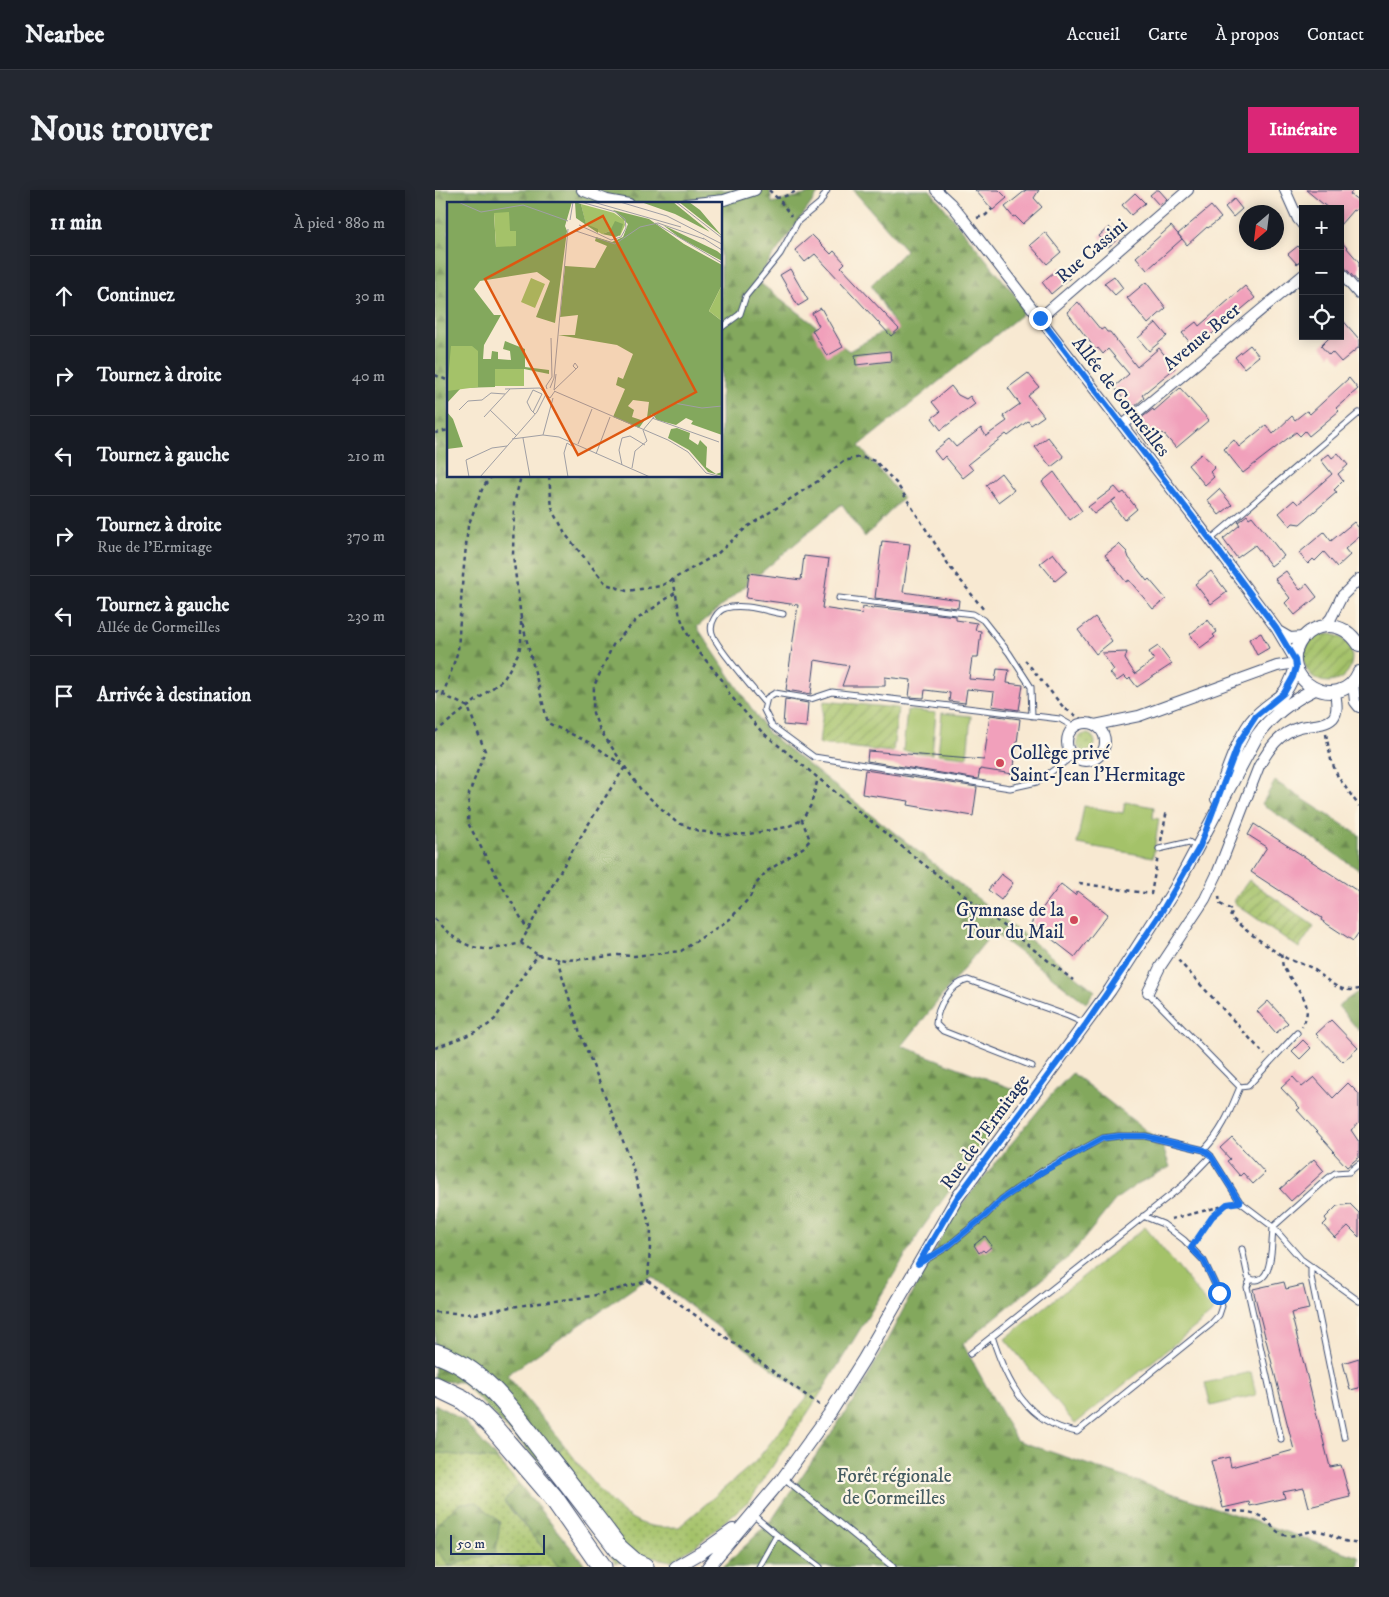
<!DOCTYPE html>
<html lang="fr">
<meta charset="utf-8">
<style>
:root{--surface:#171b24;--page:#242831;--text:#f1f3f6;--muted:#9ea1a6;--line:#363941;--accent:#db2777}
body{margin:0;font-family:"IM FELL DW Pica",serif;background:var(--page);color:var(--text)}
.controls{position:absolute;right:15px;top:15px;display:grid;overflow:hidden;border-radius:0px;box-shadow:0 2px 12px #0003}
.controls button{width:45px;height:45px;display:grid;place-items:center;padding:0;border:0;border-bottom:1px solid var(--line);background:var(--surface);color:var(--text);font:25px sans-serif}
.compass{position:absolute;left:804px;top:15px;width:45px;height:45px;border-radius:50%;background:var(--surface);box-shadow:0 2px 12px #0003;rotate:208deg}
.scale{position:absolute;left:15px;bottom:12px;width:95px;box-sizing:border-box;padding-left:5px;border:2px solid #1b2f5e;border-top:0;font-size:14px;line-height:18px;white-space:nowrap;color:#1b2f5e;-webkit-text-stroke:4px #fcf5e5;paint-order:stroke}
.stop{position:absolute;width:15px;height:15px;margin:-11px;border:4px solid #1a73e8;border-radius:50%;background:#fff}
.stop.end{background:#1a73e8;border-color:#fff;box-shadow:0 1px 5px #0008}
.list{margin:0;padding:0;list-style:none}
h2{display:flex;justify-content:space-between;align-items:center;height:65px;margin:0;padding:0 20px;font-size:21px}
h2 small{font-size:16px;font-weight:400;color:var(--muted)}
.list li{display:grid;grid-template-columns:32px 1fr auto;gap:15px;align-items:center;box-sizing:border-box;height:80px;padding:0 20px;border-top:1px solid var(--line)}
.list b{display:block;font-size:19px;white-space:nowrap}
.list p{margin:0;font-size:16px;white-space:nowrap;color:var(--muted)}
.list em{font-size:16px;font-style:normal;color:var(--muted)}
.icon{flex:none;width:28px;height:28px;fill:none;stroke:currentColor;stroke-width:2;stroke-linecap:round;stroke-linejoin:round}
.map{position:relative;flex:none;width:924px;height:1377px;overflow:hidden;border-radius:0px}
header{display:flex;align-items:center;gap:30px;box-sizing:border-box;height:70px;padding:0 25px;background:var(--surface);border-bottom:1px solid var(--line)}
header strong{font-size:24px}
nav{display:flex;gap:28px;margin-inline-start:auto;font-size:18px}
.intro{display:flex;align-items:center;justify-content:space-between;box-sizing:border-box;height:120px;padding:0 30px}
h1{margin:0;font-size:35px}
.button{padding:12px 22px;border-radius:0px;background:var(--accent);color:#fff;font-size:18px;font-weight:700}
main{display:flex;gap:30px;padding:0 30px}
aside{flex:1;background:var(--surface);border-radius:0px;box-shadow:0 2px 12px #0003}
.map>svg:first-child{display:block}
</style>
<header>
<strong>Nearbee</strong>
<nav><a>Accueil</a><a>Carte</a><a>À propos</a><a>Contact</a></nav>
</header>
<div class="intro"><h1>Nous trouver</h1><a class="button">Itinéraire</a></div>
<main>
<aside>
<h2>11 min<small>À pied · 880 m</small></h2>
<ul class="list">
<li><svg class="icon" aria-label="ahead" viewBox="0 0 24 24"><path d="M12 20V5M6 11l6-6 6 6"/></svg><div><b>Continuez</b></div><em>30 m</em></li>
<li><svg class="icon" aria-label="right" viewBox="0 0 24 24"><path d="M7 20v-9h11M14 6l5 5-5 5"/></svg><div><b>Tournez à droite</b></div><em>40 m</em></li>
<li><svg class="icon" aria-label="left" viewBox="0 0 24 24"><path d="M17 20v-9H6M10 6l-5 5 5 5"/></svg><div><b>Tournez à gauche</b></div><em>210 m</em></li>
<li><svg class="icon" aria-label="right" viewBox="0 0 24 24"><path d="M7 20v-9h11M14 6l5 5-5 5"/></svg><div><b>Tournez à droite</b><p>Rue de l'Ermitage</p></div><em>370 m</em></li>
<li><svg class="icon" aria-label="left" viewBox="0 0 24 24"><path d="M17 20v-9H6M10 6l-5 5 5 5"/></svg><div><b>Tournez à gauche</b><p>Allée de Cormeilles</p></div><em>230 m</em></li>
<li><svg class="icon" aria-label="arrive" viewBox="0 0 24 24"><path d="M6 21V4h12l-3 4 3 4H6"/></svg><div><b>Arrivée à destination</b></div></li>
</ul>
</aside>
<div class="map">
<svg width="924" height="1377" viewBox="0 0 924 1377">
<defs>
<pattern id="grass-dots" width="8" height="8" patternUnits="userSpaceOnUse" patternTransform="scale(1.25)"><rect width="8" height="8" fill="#a4c269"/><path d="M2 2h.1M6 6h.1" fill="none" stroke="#859e5a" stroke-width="1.8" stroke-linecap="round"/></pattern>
<pattern id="forest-firs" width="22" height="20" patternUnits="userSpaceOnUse" patternTransform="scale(1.25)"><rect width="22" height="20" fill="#83a85d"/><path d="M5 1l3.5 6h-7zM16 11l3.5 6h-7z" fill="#6a8950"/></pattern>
<pattern id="garden-furrows" width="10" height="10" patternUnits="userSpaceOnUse" patternTransform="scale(1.25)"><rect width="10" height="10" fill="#a4c269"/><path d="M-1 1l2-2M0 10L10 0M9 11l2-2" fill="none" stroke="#859e5a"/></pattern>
</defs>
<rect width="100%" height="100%" fill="#fcf5e5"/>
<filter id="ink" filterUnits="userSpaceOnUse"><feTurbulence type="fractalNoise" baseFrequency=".02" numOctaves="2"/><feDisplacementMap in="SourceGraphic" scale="10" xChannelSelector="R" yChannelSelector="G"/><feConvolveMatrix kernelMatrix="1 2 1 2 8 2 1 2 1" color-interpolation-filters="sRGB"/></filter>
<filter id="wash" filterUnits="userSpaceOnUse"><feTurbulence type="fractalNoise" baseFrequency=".0096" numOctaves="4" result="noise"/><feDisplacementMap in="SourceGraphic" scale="20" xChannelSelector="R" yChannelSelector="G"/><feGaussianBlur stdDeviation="1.12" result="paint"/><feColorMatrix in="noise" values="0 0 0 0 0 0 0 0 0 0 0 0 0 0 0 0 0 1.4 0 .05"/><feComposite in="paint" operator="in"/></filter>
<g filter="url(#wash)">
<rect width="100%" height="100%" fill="#f8e9d2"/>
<path fill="url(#grass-dots)" stroke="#607864" d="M642 553a9 9 0 1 1 18 0a9 9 0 1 1-18 0Z
M389 1198 316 1309 262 1355 236 1371 215 1367 181 1373 109 1277 129 1255C150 1281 182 1331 217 1336 226 1338 235 1337 244 1337L320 1272 373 1206Z
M4 1262 63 1270 84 1294 69 1312 124 1377H0V1266Z"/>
<path fill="url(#forest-firs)" stroke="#4f6c5e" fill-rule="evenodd" d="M0 0H335L337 13 385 1 321 90 414 161 460 135 436 95 471 60 418 0H495L592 120 424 256 468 308 430 347 407 314 262 437 333 543 660 801 651 813 558 742 467 856 586 902 488 1037 389 1198 373 1206 216 1086 72 1185 129 1255 109 1277 27 1192 0 1191ZM14 14H286V286H14Z
M840 591 924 645V680L827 614Z
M924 801V841L903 816Z
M637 883 726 952 735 977 704 993 681 1009 636 1065 528 1154 581 1250 924 1367V1377H288L336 1331 427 1198 518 1025 616 905Z
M0 1214 29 1231 63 1270 4 1263 0 1266Z
M84 1294 151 1376V1377H124L69 1311Z
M42 1312 65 1332 61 1362 14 1376 0 1356 3 1333 25 1313Z"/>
<path fill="url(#garden-furrows)" stroke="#607864" d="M869 468a24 24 0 1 1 48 0a24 24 0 1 1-48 0Z
M389 511 463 518 458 562 384 554Z
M814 690 879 736 864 758 798 712Z"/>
<path fill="#a4c269" stroke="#607864" d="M472 520 501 523 497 564 468 561Z
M507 523 536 526 532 567 503 564Z
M690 612 719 617 718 628 724 629 718 667 642 654 649 616 688 623Z
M710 1037 779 1122 640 1234 570 1149Z
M816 1182 821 1205 776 1216 770 1193Z"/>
<g id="blocks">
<path fill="#f1a0bb" d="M540 0H564L572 8 558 20Z
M591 0H604L599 8 607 17 588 34 580 26 578 27 570 17Z
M721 0H724L732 9 724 15 715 5Z
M871 0H918L915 4 924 11V15L920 21 918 20 905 35V19H894Z
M700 3 710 13 696 25 687 15Z
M799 9 807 19 798 27 790 17Z
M776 16 786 28 773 38 772 37 752 55 743 44Z
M736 36 747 49 712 80 701 67Z
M674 37 684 48 673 57 664 46Z
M610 42 626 62 612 74 595 55Z
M377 45 396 64 399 61 410 73 406 77 464 139 456 146 380 64 370 72 360 60Z
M905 50 924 72V93L905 72Z
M863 56 868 62V69L862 74 853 64Z
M625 77 635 88 616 104 607 92Z
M355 79 373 110 363 116 345 85Z
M679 86 688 98 680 105 669 93Z
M711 92 731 118 713 134 692 108Z
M810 96 820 108 765 154 762 150 757 155 747 143 761 132 764 136Z
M643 112 666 140 669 138 672 142H675L702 177 724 158 740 178 707 205 709 208 697 219 679 197 694 184 673 159 668 164 663 158 661 160 632 122Z
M386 118 408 157 392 166 377 140 384 136 377 123Z
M905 127 924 149V157L906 172 897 162 894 165 886 156 896 146H905Z
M721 133 732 146 714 161 703 148Z
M815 155 824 166 809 178 800 167Z
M455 161 456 171 421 175 420 165Z
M593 183 604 197 593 206 609 226 596 235 593 231 573 246 571 244 533 274 538 280 528 288 510 266 506 270 499 261 514 249 521 257 546 238 551 246 572 231 568 226 585 214 573 198Z
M914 188 923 199 901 218 904 221 874 246 870 241 865 246 861 242 808 283 789 259 799 250 804 257 831 235 838 244 857 226 860 230 870 222 872 221 875 224Z
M516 196 523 205 531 209 535 206 540 214 506 240 497 228 505 222 497 212Z
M745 198 774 230 741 258 728 243 713 255 702 240 703 236 707 232 705 229 718 219 719 221Z
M613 247 629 267 616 277 600 257Z
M903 263 913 275 903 284 908 291 899 300 902 302 865 334 858 333 855 336 844 323 859 310 863 314 897 284 886 270 894 264 897 268Z
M766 264 780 277 775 282 779 287 770 295 753 275Z
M619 282 647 321 635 330 607 292Z
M566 283 579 300 563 312 551 295Z
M680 297 686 304 689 302 702 319 689 330 676 312 681 308 659 324 653 317Z
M784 299 797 315 784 325 772 310Z
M812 325 814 328 817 326 849 366 836 376 820 355 802 368 788 349 805 335 803 332Z
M919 332 924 338V347L910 359 915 365 902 377 889 362 880 371 878 369 873 374 864 363 889 342 896 351Z
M447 351 475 354 468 402 524 410 523 418 440 408Z
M684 354 692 362 694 368 712 391 714 389 731 409 718 419 694 390 691 392 670 365Z
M618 363 632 381 620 391 605 373Z
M369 366 394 369 387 418 427 424 428 417 438 419V417L521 426V430L542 433 540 440 546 441 543 468H537L534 489 560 491 562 479 574 480 572 493 588 495 584 520 557 516 559 502 532 499 530 513 514 511 515 503 490 500 489 508 474 507 476 490 450 487V496H407L414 476 380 470 376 504 351 500 363 415 311 408 314 383 366 390Z
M776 381 792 402 776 414 760 394Z
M851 381 865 400 872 394 882 407 860 425 850 413 855 408 840 389Z
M660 427 677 451 661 464 643 440Z
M773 430 782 442 778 445 780 447 765 458 755 444Z
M826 443 834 458 822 465 814 449Z
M723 456 737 474 702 497 695 488 693 490 689 486 682 491 675 483 679 480 667 463 692 462 690 469 700 484 719 470 714 462Z
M350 509 373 513 371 537 348 535Z
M555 525 585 529 578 584 545 579 543 589 432 571 433 561 549 570Z
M430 580 542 597 538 626 473 615 474 611 427 604Z
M819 634 924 702V742L918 751 886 730 887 728 816 682 832 657 813 645Z
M566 684 578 693 566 710 553 700Z
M626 694 640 705 643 701 673 724 640 767 596 733Z
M833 811 853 833 841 843 822 821Z
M896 830 923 858 908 872 881 844Z
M868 850 876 858 865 869 857 861Z
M858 887 867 897 879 887 898 908 913 893 924 904V933L916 940 924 952V967L912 977 898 962 899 961 862 920 865 918 846 898Z
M797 947 830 983 818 994 808 983 805 986 792 971 795 969 785 958Z
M879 969 889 981 856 1011 845 999Z
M915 1014 924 1023V1047L913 1036 900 1048 888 1035 892 1031 890 1028 902 1016Z
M550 1046 557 1056 550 1062 548 1060 544 1063 539 1055Z
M849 1092 851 1099 868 1095 874 1119 856 1123 895 1277 906 1275 915 1307 874 1317 869 1298 848 1302 850 1308 815 1316 814 1312 788 1318 776 1271 794 1267 796 1277 859 1260 818 1099Z
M924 1168V1198L915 1200 908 1173Z"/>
</g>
</g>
<g filter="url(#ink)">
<use href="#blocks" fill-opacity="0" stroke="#3c4b6f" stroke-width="1"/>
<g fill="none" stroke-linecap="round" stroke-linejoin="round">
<g stroke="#3c4b6f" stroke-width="7">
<path id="service" d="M286 138 305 124 311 106 345 64 363 31 385 13 392 0
M775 350 924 223
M404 408 538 424 548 430 574 463 596 497 597 526
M330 513C319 500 280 456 277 443 274 434 282 420 291 418 308 413 331 421 348 424
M638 566 602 592 575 598 379 567 337 536 329 520 332 508 340 503 376 509 397 502 625 529 639 537
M724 659 754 652 761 657
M713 803 805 897 813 896 862 843
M597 876 508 841 501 834C502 817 515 794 533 790L633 826 651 834
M769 960C788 940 795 921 805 897
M807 1059 813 1087 818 1090C822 1090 826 1090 829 1086 837 1078 837 1049 838 1037L893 988 900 983 914 982 924 974
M489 1071 512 1057 551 1025 567 1009 607 981 668 948 684 946H710L769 960 776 966 805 1012 838 1037 866 1069 924 1111
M876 1077V1087L909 1247
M815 1090 812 1097 846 1249
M557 1146C571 1191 591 1233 642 1242L776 1134 784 1125 787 1116 784 1103 769 1071 749 1050 728 1034 708 1026
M535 1164 747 996 776 966
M349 1288 458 1377
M318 1325 342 1345 324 1377
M342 1345 385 1377"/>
</g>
<g stroke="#3c4b6f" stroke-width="12">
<path id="minor" d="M147 0 172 10 194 14
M501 0 516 14 529 30 768 340 841 438 860 470
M850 0 863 29 868 35
M251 14 289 10 320 0
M905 82 924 104
M605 128 753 0
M688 235 868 85
M889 436 896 428 907 406 924 389
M843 441 855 448 868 447
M918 492 920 512 924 517
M632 552a19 19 0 1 1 38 0a19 19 0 1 1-38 0Z
M660 535 704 526 842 476 861 473
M713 802 725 777 770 709 782 684 824 576C834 559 844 543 865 537 875 535 890 536 898 528 904 521 901 510 900 502"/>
</g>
<g stroke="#3c4b6f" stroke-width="14">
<path id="tertiary" d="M924 455C917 444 907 436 893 436 883 436 873 441 867 449 838 489 905 526 924 482
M782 609C792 583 800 555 816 532 824 521 834 515 845 507 853 500 858 487 861 477
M241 1377 267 1362 298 1340
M273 1377 348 1288 395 1223 429 1169 522 1008 675 800 740 699 822 546C836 526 858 510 880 499"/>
</g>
<g stroke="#3c4b6f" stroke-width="21">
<path id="motorway" d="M0 1163C50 1179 80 1225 111 1265 136 1296 160 1328 184 1359L200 1373 209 1377
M0 1196 27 1209 42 1221 58 1237 118 1307 167 1377"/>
</g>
<path stroke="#3c4b6f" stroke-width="2.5" stroke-dasharray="4 4" stroke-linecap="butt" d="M334 0 346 12 356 26
M341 8 348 7 364 0
M542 28 551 25 557 19
M0 185 14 191
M0 243 14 240
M114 286 117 318 131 345 171 394 192 401 226 396 282 364 312 337 383 291 409 271 425 267 440 271 462 294 515 377 549 420
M238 389 245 426 252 443 264 462 288 491 295 505 327 542 482 669 638 790
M240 403 201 430 178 455 159 496 158 523 165 540 206 600 241 632 264 641 291 645 314 644 352 637 367 630
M590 470 629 518 651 532
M0 501 33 517 50 561 34 604 33 633 63 689 93 740
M8 505 23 461 27 396 33 336 48 297 57 286
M0 542 69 489 84 462 86 451V428L78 365 79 314 86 286
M891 544 896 570 903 587 924 616
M726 651 732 620
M644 693 716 704 723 666
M784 706 785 714 795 719 797 723 795 727C813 742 831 756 851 768 859 772 869 774 877 778 893 789 902 804 924 799
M0 729C16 748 36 763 62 758 70 757 78 755 86 753L103 765
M86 753C118 692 152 634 190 577L157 554 113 533 86 428
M846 764C847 768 847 773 848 776 858 797 882 811 867 837
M122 769 145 843 194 966 216 1040 213 1091
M743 770 830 865
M0 858 38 843 53 835 60 829 88 785 103 765 130 770 150 769 183 765 199 766 246 761 295 729 315 707 321 694 331 682 369 657 375 650 367 630 376 615 383 588
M736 1029 796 1014
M761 1050 777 1027 791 1015
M0 1122 40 1124 75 1117 157 1106 213 1091 386 1216
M791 1321C808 1322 820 1319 834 1333 839 1338 841 1342 849 1345 861 1348 872 1340 883 1341 892 1342 897 1346 905 1349 911 1352 918 1353 924 1354"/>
<use href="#service" stroke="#fff" stroke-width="5"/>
<use href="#minor" stroke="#fff" stroke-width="10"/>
<use href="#tertiary" stroke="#fff" stroke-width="12"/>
<use href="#motorway" stroke="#fff" stroke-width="19"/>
</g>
</g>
<g fill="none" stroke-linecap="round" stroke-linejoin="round" filter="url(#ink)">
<path stroke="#1a73e8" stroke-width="6" d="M605 128 768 340 841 438 860 470 861 477 858 487 849 503 821 526 804 552 765 656 724 726 651 834 522 1008 483 1074 512 1057 551 1025 567 1009 607 982 668 948 684 946H710L769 960 776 966 805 1012 792 1014 777 1027 756 1058 769 1071 784 1103"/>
</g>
<g fill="#d1495b" stroke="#fcf5e5" stroke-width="2">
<circle cx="565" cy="573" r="5"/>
<circle cx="639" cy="730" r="5"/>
</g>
<g text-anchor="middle" stroke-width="4.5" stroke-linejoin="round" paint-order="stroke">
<g font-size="19" fill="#1b2f5e" stroke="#fcf5e5">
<text transform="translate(656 60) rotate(-41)" y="7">Rue Cassini</text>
<text transform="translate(766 146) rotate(-40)" y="7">Avenue Beer</text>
<text transform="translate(687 206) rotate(52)" y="7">Allée de Cormeilles</text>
<text transform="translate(549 941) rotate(-54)" y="7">Rue de l'Ermitage</text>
</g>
<g font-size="19" fill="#1b2f5e" stroke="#fcf5e5" text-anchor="start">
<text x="575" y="569">Collège privé<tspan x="575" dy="22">Saint-Jean l'Hermitage</tspan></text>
<text x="629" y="726" text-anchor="end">Gymnase de la<tspan x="629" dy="22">Tour du Mail</tspan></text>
</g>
<g font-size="19" fill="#445b61" stroke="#fcf5e5">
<text x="459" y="1292">Forêt régionale<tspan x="459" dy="22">de Cormeilles</tspan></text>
</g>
</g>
<g transform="translate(12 12)">
<rect width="275" height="275" fill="#f8e9d2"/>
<path d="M134 2 167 11 177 18 178 23 173 34 163 29 155 32 139 23Z" fill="#a4c269"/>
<path d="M0 0H125L118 24 120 29 108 121 89 115 103 79 90 70 33 79 27 87 47 113H54L37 143 36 157H44L45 149 51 150V157L64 158 63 149 56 147 58 139 78 147V165L102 168V172L77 167H48V185L14 186 0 201ZM47 12 63 29H69L49 45ZM128 0 134 2 139 22 151 27V31L129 16ZM194 0H226L263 30 228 12ZM232 0H242L253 8 275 34ZM166 8 202 17 237 42 275 63V83L262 109 275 119V233L244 222 246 219 239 216 229 223 210 218 205 212 200 216 202 200 186 198 181 204 187 208 185 215 197 219 192 226 166 215 178 187 169 183 171 175 176 177 186 152 170 143 111 133H128L131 113 113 115 118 64 148 66 160 44 148 39 149 35 165 40 176 35 181 22ZM168 19 176 22 173 33 169 35 155 32 163 29ZM216 23 270 49 275 53V59L233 36ZM0 210 6 217 16 245 0 247ZM230 226 243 231 242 237 251 243 253 238 260 245 259 265 269 272 275 270V274L261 270 242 248 221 236 224 227Z" fill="#83a85d" fill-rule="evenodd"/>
<path d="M62 10 63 29H69V44L49 45 47 11ZM4 144H25L31 149V185L0 189Z" fill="#a4c269"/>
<path d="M275 83V119L262 109Z" fill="#a4c269"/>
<path d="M84 76 98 82 88 106 74 100ZM48 167H77V184H48Z" fill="#a4c269"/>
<path fill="none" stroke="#a09fa4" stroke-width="1" d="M11 0 34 10 76 3 121 19M146 0 234 25M173 0 220 14 275 42M229 0 275 36M123 18 126 0M208 21 275 61M132 23 164 38 174 35 179 26 178 17 169 10 134 0M129 29 168 42 193 25 211 21 257 37M256 36 275 48M103 186 107 176 121 27M58 187 93 186 103 196 108 189M100 187 99 184 105 175 104 136M107 188 131 165 128 161 126 164 129 167M107 188 109 172M107 189 221 238 241 250 259 271 275 275M12 208 21 199 35 198 44 191 58 192M43 208 70 234M86 210 95 192 86 188 80 200 84 208 88 212M37 215 63 187M205 216 272 240M196 228 212 209 227 201 255 206 275 204M96 233 106 196M76 236 83 275M65 237 96 233 112 235 203 275M131 242 145 207M149 252 163 215M175 263 172 248 175 236 183 234 198 243M185 266 188 249 200 239 196 228M22 275 19 258 45 246 60 244M33 275 90 210 99 192M121 275 117 251 120 241 125 244"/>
<path fill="#de5710" fill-opacity="0.15" stroke="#de5710" stroke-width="2.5" d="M156 14 249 190 131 253 38 77Z"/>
<rect width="275" height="275" fill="none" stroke="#1b2f5e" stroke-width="2.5"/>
</g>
</svg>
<div class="controls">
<button>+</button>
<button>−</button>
<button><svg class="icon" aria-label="locate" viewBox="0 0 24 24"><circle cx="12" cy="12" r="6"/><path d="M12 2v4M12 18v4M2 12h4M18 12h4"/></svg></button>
</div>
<svg class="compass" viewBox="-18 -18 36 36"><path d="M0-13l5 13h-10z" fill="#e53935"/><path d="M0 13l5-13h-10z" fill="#9ea1a6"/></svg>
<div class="scale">50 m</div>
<div class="stop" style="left:784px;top:1103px"></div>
<div class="stop end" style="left:605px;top:128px"></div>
</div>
</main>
